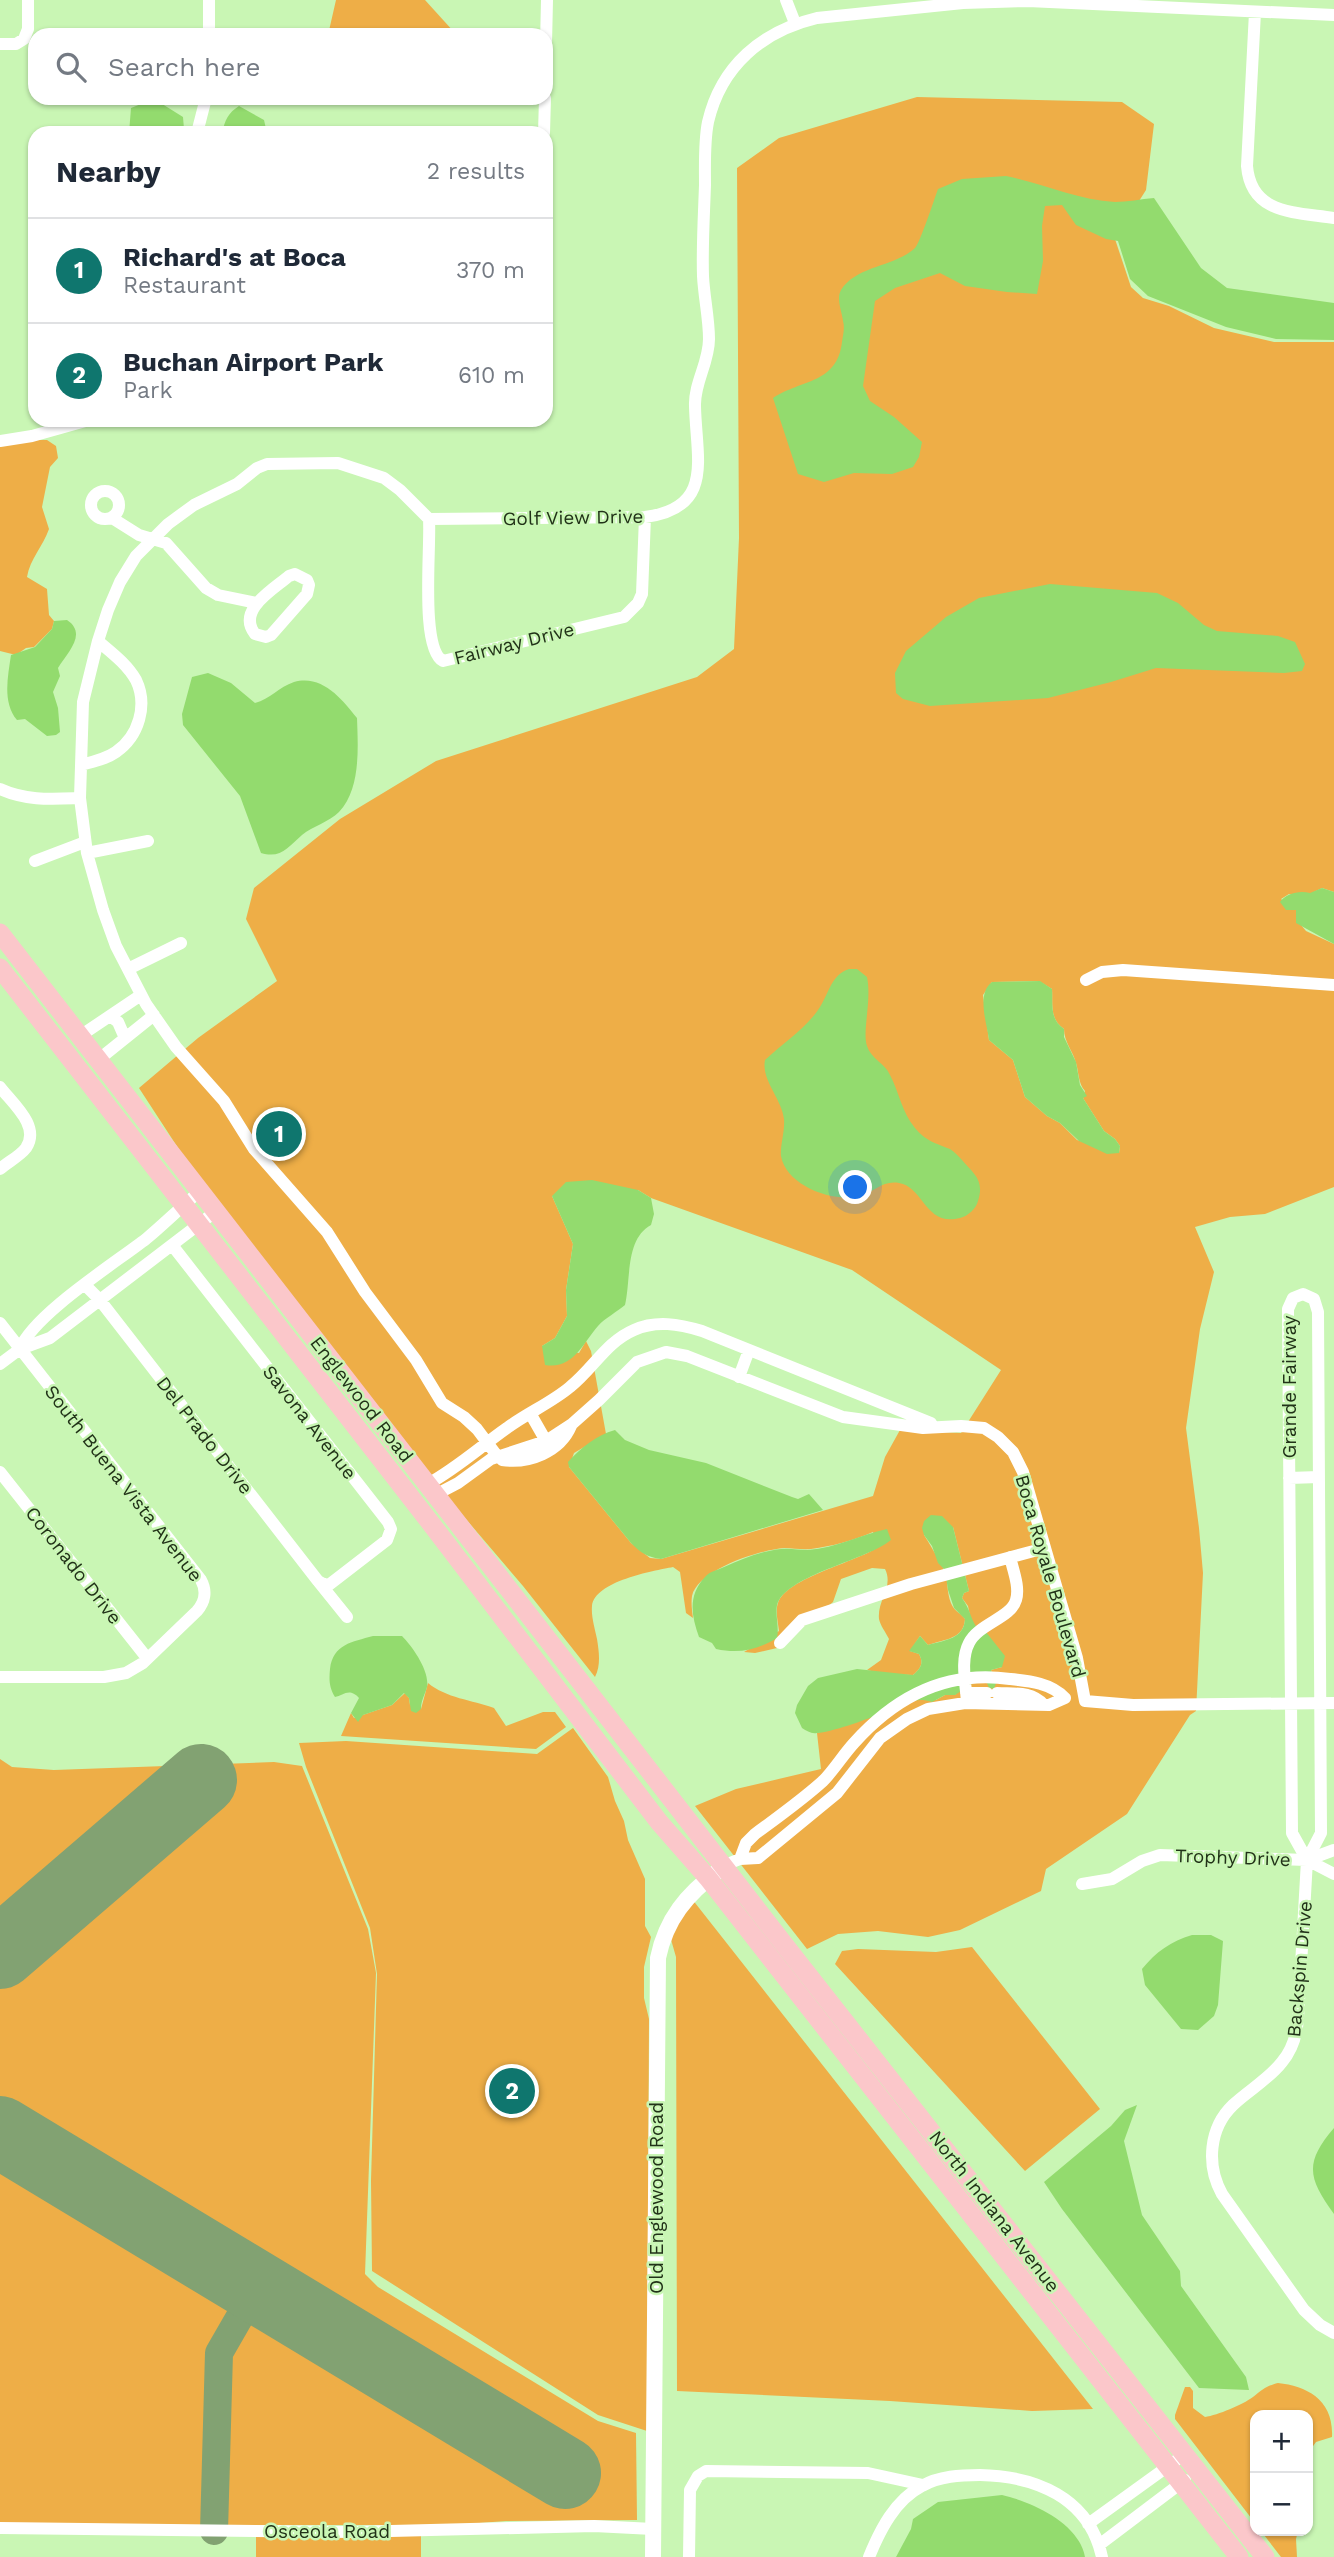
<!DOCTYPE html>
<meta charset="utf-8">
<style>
:root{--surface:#fff;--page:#f6f6f7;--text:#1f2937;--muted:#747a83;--line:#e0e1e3;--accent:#0f766e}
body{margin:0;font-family:"Work Sans",sans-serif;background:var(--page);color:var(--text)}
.controls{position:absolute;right:21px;bottom:21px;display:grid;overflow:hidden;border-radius:14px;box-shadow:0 2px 5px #0004}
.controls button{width:63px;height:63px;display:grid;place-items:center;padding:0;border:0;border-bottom:2px solid var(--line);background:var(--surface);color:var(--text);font:35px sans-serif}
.you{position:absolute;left:856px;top:1188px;width:24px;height:24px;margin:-18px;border:5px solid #fff;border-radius:50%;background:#1a73e8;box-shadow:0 0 0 10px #1a73e833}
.badge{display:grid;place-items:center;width:46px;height:46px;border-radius:50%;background:var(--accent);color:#fff;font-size:23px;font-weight:700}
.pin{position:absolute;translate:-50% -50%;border:4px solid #fff;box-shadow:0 2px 7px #0006}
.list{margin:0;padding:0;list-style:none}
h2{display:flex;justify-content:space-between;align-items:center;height:91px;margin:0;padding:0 28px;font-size:30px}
h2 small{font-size:23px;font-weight:400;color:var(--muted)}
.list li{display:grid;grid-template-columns:46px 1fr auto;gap:21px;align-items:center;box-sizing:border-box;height:105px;padding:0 28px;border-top:2px solid var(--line)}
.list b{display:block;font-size:26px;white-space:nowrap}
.list p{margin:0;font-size:23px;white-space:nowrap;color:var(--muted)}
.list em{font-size:23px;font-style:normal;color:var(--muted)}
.icon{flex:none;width:38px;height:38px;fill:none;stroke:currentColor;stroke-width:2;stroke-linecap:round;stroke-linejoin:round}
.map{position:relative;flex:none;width:1334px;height:2557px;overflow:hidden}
.search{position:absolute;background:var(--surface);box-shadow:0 2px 5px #0004;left:28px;top:28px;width:525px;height:77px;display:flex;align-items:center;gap:18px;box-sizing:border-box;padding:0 24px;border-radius:21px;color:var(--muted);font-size:26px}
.panel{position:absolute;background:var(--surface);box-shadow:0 2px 5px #0004;left:28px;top:126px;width:525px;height:301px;border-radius:21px}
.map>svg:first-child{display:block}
</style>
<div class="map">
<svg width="1334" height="2557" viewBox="0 0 1334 2557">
<rect width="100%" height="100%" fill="#c9f6b4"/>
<path fill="#eeae47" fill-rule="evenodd" d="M336 0H425L454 32V35H328Z
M917 97 1122 102 1154 124 1146 190 1115 239 1131 287 1143 298 1169 306 1214 328 1274 342H1334V892L1322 888 1310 894H1289L1281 899 1296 910 1301 925 1306 931 1334 944V1187L1265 1214 1230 1217 1195 1227 1214 1272 1200 1329 1186 1428 1199 1528 1203 1573 1196 1711 1190 1715 1127 1814 1046 1869 1041 1891 960 1930 928 1937 878 1931 838 1934 807 1949 695 1806 736 1789 821 1769 817 1733 880 1714 888 1704 922 1698 936 1700 945 1695H955L962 1682 996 1683 991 1670 1002 1667 971 1621 968 1606 962 1598 964 1593 969 1591 953 1527 924 1535C928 1541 944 1568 946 1574 948 1585 947 1597 953 1607 956 1612 962 1614 965 1619 964 1639 945 1639 928 1645L920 1636 910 1651 919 1654C924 1663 921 1668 913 1675L884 1674 867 1670 881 1660 889 1639C886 1633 880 1625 879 1619 877 1600 894 1587 885 1569L872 1568 841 1579 833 1602 777 1648 755 1653 744 1652 779 1631C778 1622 775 1611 778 1603 786 1578 857 1562 878 1547L873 1532C852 1541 833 1546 811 1549 802 1550 793 1548 784 1548 759 1550 698 1570 692 1596 691 1603 692 1611 693 1618L686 1613 680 1572 673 1567C653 1571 595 1581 592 1606 591 1617 595 1629 597 1639 599 1652 601 1665 595 1677L523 1586 442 1491 210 1197 139 1088 198 1038 277 981 246 919 254 888 340 819 436 761 697 677 734 649 739 538 737 168 779 138ZM1039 981 1052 989C1053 1003 1049 1019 1064 1029 1064 1042 1073 1051 1076 1063 1079 1073 1078 1083 1085 1091L1083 1098 1104 1131 1115 1139 1120 1146 1119 1153 1077 1140 1060 1123 1047 1116 1025 1097 1013 1060 989 1040 983 995 992 982ZM638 1190 651 1198 852 1270 1001 1370 961 1433 900 1430 885 1457 873 1496 661 1559 650 1558 631 1543 569 1467 574 1453 606 1434 591 1351 586 1341 579 1353 542 1346 555 1338 567 1316 566 1290 573 1244 552 1196Z
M38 440H47L56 446 58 458 50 467 42 507 49 529C43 546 30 559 27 577L47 589 49 615 54 621 52 629 34 647 26 648 16 655 0 651V446Z
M428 1683C446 1698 472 1700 494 1708L506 1726 543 1712H555L566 1727 536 1749 341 1736 351 1713 354 1718 392 1705 405 1693 409 1698 410 1705 421 1709Z
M573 1728 608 1777 615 1801 624 1821 628 1840 645 1879V1926L651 1937 644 1967V1998L649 2019 647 2431 598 2415 372 2271 371 2181 377 1974 370 1928 306 1767 299 1743 346 1741 537 1754Z
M0 1759 12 1767 54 1770 274 1762 302 1766 368 1929 376 1973 365 2274 378 2287 598 2421 636 2433 637 2520 506 2521 426 2527 402 2525H93L0 2523Z
M692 1899 1093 2409 1032 2411 890 2401 677 2391 676 1957 670 1936Z
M972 1947 1100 2109 1025 2171 835 1964 842 1951 858 1949 936 1952Z
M1278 2383C1307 2386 1334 2400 1332 2437L1316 2442 1308 2453V2415H1255V2523L1175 2419V2415L1185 2387H1190L1193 2391V2408L1205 2417C1218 2415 1242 2405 1253 2397 1262 2390 1266 2386 1278 2383Z
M1261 2531H1298L1296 2539 1297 2557H1281Z
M421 2533V2557H256V2534Z"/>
<path fill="#93db6e" d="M146 102H159L183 117 184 129 177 133H129L131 108Z
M239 106 264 120 267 133H222C225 120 228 113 239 106Z
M1006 176C1042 183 1078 200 1115 202 1127 202 1141 199 1154 198L1201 268 1227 288 1334 303V340L1276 339 1226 327 1148 296 1130 279 1118 241 1106 239 1076 225 1062 205 1045 206 1042 226 1043 261 1037 294 1007 292 965 286 940 273 895 288 875 301 863 386 870 401 894 417 922 442 919 457 913 467 892 474 854 473 824 482 798 474 773 398C802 379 837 384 842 342 843 335 845 328 843 321 842 312 836 299 841 290 857 265 895 267 915 248 920 243 934 200 938 189L962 179Z
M1050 584 1157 593 1178 603 1204 625 1217 631 1278 636 1295 642 1305 664 1302 671 1284 673 1156 668 1111 682 1048 698 930 706 903 699 896 693 895 673 906 651 946 617 979 598Z
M67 620C88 634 67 653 58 668L60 676 53 692 58 708 60 732 56 735 47 736 25 719 17 720C2 702 8 676 11 655L35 647 52 629 54 621Z
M208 673 231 683 255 703C270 699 279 687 294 682 322 674 342 699 357 718 358 747 361 789 339 812 329 822 313 826 302 835 288 847 281 859 261 853L240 796 183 725 182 714 192 677Z
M1322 888 1334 892V944L1296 923V910H1286L1280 902C1286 893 1300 890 1310 893Z
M849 969H857L867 977C872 1000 862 1031 867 1046 871 1059 885 1063 890 1075 899 1092 902 1113 915 1128 926 1141 935 1143 950 1149 955 1152 958 1156 962 1160 973 1173 985 1180 978 1201 976 1209 968 1216 960 1218 925 1227 924 1187 899 1183 883 1180 874 1192 860 1196 834 1203 786 1186 781 1156 780 1145 785 1132 784 1119 782 1099 761 1080 765 1060 784 1042 806 1029 820 1007 829 993 831 975 849 969Z
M1040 981 1052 989C1053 1003 1049 1019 1064 1029V1037L1076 1062 1080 1085 1087 1096 1083 1098 1104 1131 1115 1139 1120 1146 1119 1153 1107 1154 1079 1141 1060 1123 1047 1116 1025 1097 1013 1060 989 1040C987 1023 976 994 992 982Z
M592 1180 638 1190 651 1198 654 1214 651 1225C625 1239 631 1280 625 1305 617 1312 605 1318 598 1326 583 1343 573 1370 545 1365L542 1346 555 1338 567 1316 566 1290 573 1244 552 1196 566 1182Z
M615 1430 625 1440 649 1450 706 1463 792 1497 798 1499 809 1494 823 1510 661 1559C647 1557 641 1553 631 1543L569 1467 568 1462C581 1448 596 1435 615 1430Z
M931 1515 942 1516 953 1527 969 1591 964 1593 962 1598C971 1610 970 1620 980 1632H986L1005 1656 1002 1667 991 1670 996 1683 994 1689 989 1688 987 1683 975 1682 955 1695H945L932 1702C912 1695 898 1708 880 1714 865 1720 832 1732 817 1733 811 1734 807 1731 802 1728L795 1713 797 1705 808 1686 818 1678 857 1669 913 1675C921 1668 924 1663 919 1654L909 1651 920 1636 928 1645C945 1640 964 1639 965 1619L954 1608 948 1590 945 1570 938 1563 932 1546 924 1535 922 1528 924 1521Z
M887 1529 891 1540C866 1560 796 1573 779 1600 773 1610 780 1626 777 1638 757 1650 739 1654 716 1649L712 1643 699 1637C691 1615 688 1595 705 1577 710 1571 718 1570 724 1567 742 1559 761 1551 781 1549 790 1548 799 1550 808 1550 836 1548 860 1535 887 1529Z
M373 1636H402C412 1646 430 1671 427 1687 425 1695 421 1700 421 1709L416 1713 411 1711 409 1698 404 1693 392 1705 363 1715 358 1722 351 1713 359 1698C349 1687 343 1696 335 1697 329 1687 329 1680 330 1669 333 1644 352 1642 373 1636Z
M1192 1935H1211L1223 1941 1218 2005 1214 2016 1198 2030 1181 2029 1145 1985 1142 1969C1156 1952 1171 1941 1192 1935Z
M1137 2105 1124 2141 1142 2215 1180 2271 1181 2286 1246 2377 1249 2390 1199 2388 1062 2209 1044 2182 1111 2126 1125 2110Z
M1334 2128V2214C1308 2178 1304 2163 1334 2128Z
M1002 2495C1032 2502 1079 2523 1085 2557H896L911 2529 913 2519 938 2502Z"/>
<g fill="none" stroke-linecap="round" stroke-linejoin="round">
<path stroke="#82a272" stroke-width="28" d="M214 2531 219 2353 257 2287"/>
<path stroke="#82a272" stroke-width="72" d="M0 1953 201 1780
M0 2132 565 2473"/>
<path stroke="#fff" stroke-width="12" d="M786 0 795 23
M1255 12 1247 166C1251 215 1296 212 1334 218
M209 35V0
M0 44H16L24 39 28 29V0
M546 44 547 0
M197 133 206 98
M544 133 545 98
M0 441 32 436 89 420
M91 505a14 14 0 1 1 28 0a14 14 0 1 1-28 0Z
M112 518 139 535 166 543 206 588 218 595 256 603
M429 519C431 547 420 649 443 661L624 617 638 603 642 594 645 517
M295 574 307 580 309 585 307 594 271 635 266 637 255 634C236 610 274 589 289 576Z
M81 765C93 762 106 759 116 752 139 736 148 705 136 680 127 664 112 653 98 641
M0 789C26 801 52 799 80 798
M87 853 148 841
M35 861 85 842
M128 969 181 943
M1086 980 1102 972 1123 970 1334 985
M110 1016 118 1022 125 1038
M80 1036 141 995
M98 1060 154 1015
M0 1087C12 1103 41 1126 26 1148 20 1156 8 1162 0 1169
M85 1285 99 1299 318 1581 325 1585 330 1584 387 1540 391 1529 388 1522 172 1245
M0 1323 201 1580C207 1591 205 1602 197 1611L143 1663 126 1673 104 1677H0
M20 1349C33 1315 115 1263 146 1239 164 1224 181 1207 199 1192
M0 1364 20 1349 50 1338 215 1212
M739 1377 749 1350
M530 1413 546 1441
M498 1457 477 1429 464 1417 442 1403 416 1360 365 1292 327 1232 254 1149 224 1101 176 1047 146 1004 116 946 103 910 87 853 80 798 83 702 98 641 108 610 120 582 136 556 168 524 194 505 237 484 257 468 267 464 338 463 384 478 400 490 429 519 645 517C715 508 696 458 695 406 694 383 709 363 709 339 709 318 704 297 703 276 702 246 704 215 705 185 705 165 704 142 708 122 721 66 762 31 817 18L963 3 1028 1 1334 15
M502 1460C529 1464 560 1452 571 1426
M0 1472 147 1658
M1289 1478 1319 1477
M428 1484C457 1468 480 1447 507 1428 527 1413 551 1403 570 1387 593 1369 606 1342 634 1330 656 1320 679 1324 702 1331L931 1423
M437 1494 458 1483 491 1459 546 1441 572 1424 599 1400 637 1362 666 1352 687 1356 843 1417 923 1428 961 1426 984 1428 998 1437 1013 1452 1023 1472 1077 1658 1085 1701 1133 1705 1334 1703
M318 1581 347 1617
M780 1643 802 1620 911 1584 1045 1548
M966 1693H987
M997 1693C1015 1694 1031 1691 1044 1705
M967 1703C966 1684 960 1660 969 1643 978 1624 1011 1618 1016 1600 1020 1587 1013 1570 1010 1557
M1307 1860 1292 1833 1288 1309 1293 1298 1303 1294 1314 1299 1318 1312 1321 1833 1307 1860 1298 2018C1297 2034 1293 2049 1282 2062 1269 2079 1249 2090 1233 2105 1209 2128 1206 2165 1222 2194L1304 2310 1320 2325 1334 2333
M1307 1860 1334 1874
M725 1865 740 1859 758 1858 837 1793 880 1738 907 1719 928 1709 965 1703 1049 1705 1065 1698C1051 1683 1030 1681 1010 1679 947 1670 896 1696 854 1743 843 1755 834 1770 823 1781 802 1800 778 1817 755 1834L746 1843 740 1859
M1082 1884 1112 1879 1142 1861 1160 1855 1307 1860 1334 1850
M1088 2524 1185 2454
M0 2528 351 2532 594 2526 653 2529
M1099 2545 1185 2480
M689 2557 690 2490 698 2476 706 2471 868 2473 923 2485
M869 2557C880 2530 895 2500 922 2486 939 2476 961 2475 980 2475 1035 2476 1089 2497 1102 2557"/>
<path stroke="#fff" stroke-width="16" d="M653 2557 658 1958C666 1919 687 1894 718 1871"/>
<path stroke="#fbc7ca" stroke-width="19" d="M0 933 783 1943 1265 2557
M0 968 429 1521 659 1822 708 1878 1239 2557"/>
</g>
<g text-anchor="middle" stroke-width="5" stroke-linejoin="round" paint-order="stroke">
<g font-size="19" fill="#213218" stroke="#c9f6b4">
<text transform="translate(573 517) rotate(-1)" y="7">Golf View Drive</text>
<text transform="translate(514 643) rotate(-14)" y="7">Fairway Drive</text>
<text transform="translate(1289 1387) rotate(-90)" y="7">Grande Fairway</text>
<text transform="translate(362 1399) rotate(52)" y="7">Englewood Road</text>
<text transform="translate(310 1422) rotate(52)" y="7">Savona Avenue</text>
<text transform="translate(205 1435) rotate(52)" y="7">Del Prado Drive</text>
<text transform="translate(124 1483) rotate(52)" y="7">South Buena Vista Avenue</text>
<text transform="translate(74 1565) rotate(52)" y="7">Coronado Drive</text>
<text transform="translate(1051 1576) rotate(74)" y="7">Boca Royale Boulevard</text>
<text transform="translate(1233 1857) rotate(2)" y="7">Trophy Drive</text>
<text transform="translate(1299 1969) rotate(-85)" y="7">Backspin Drive</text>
<text transform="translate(656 2198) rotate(-90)" y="7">Old Englewood Road</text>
<text transform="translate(995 2211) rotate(52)" y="7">North Indiana Avenue</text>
<text x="327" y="2538">Osceola Road</text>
</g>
</g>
</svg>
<div class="controls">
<button>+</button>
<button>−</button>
</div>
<div class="you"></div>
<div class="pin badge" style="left:279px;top:1134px">1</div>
<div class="pin badge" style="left:512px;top:2091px">2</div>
<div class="search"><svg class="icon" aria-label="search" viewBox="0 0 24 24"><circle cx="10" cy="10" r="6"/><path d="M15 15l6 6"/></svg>Search here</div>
<section class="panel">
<h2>Nearby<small>2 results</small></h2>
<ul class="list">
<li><span class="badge">1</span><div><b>Richard's at Boca</b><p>Restaurant</p></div><em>370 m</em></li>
<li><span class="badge">2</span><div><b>Buchan Airport Park</b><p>Park</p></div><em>610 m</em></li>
</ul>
</section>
</div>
